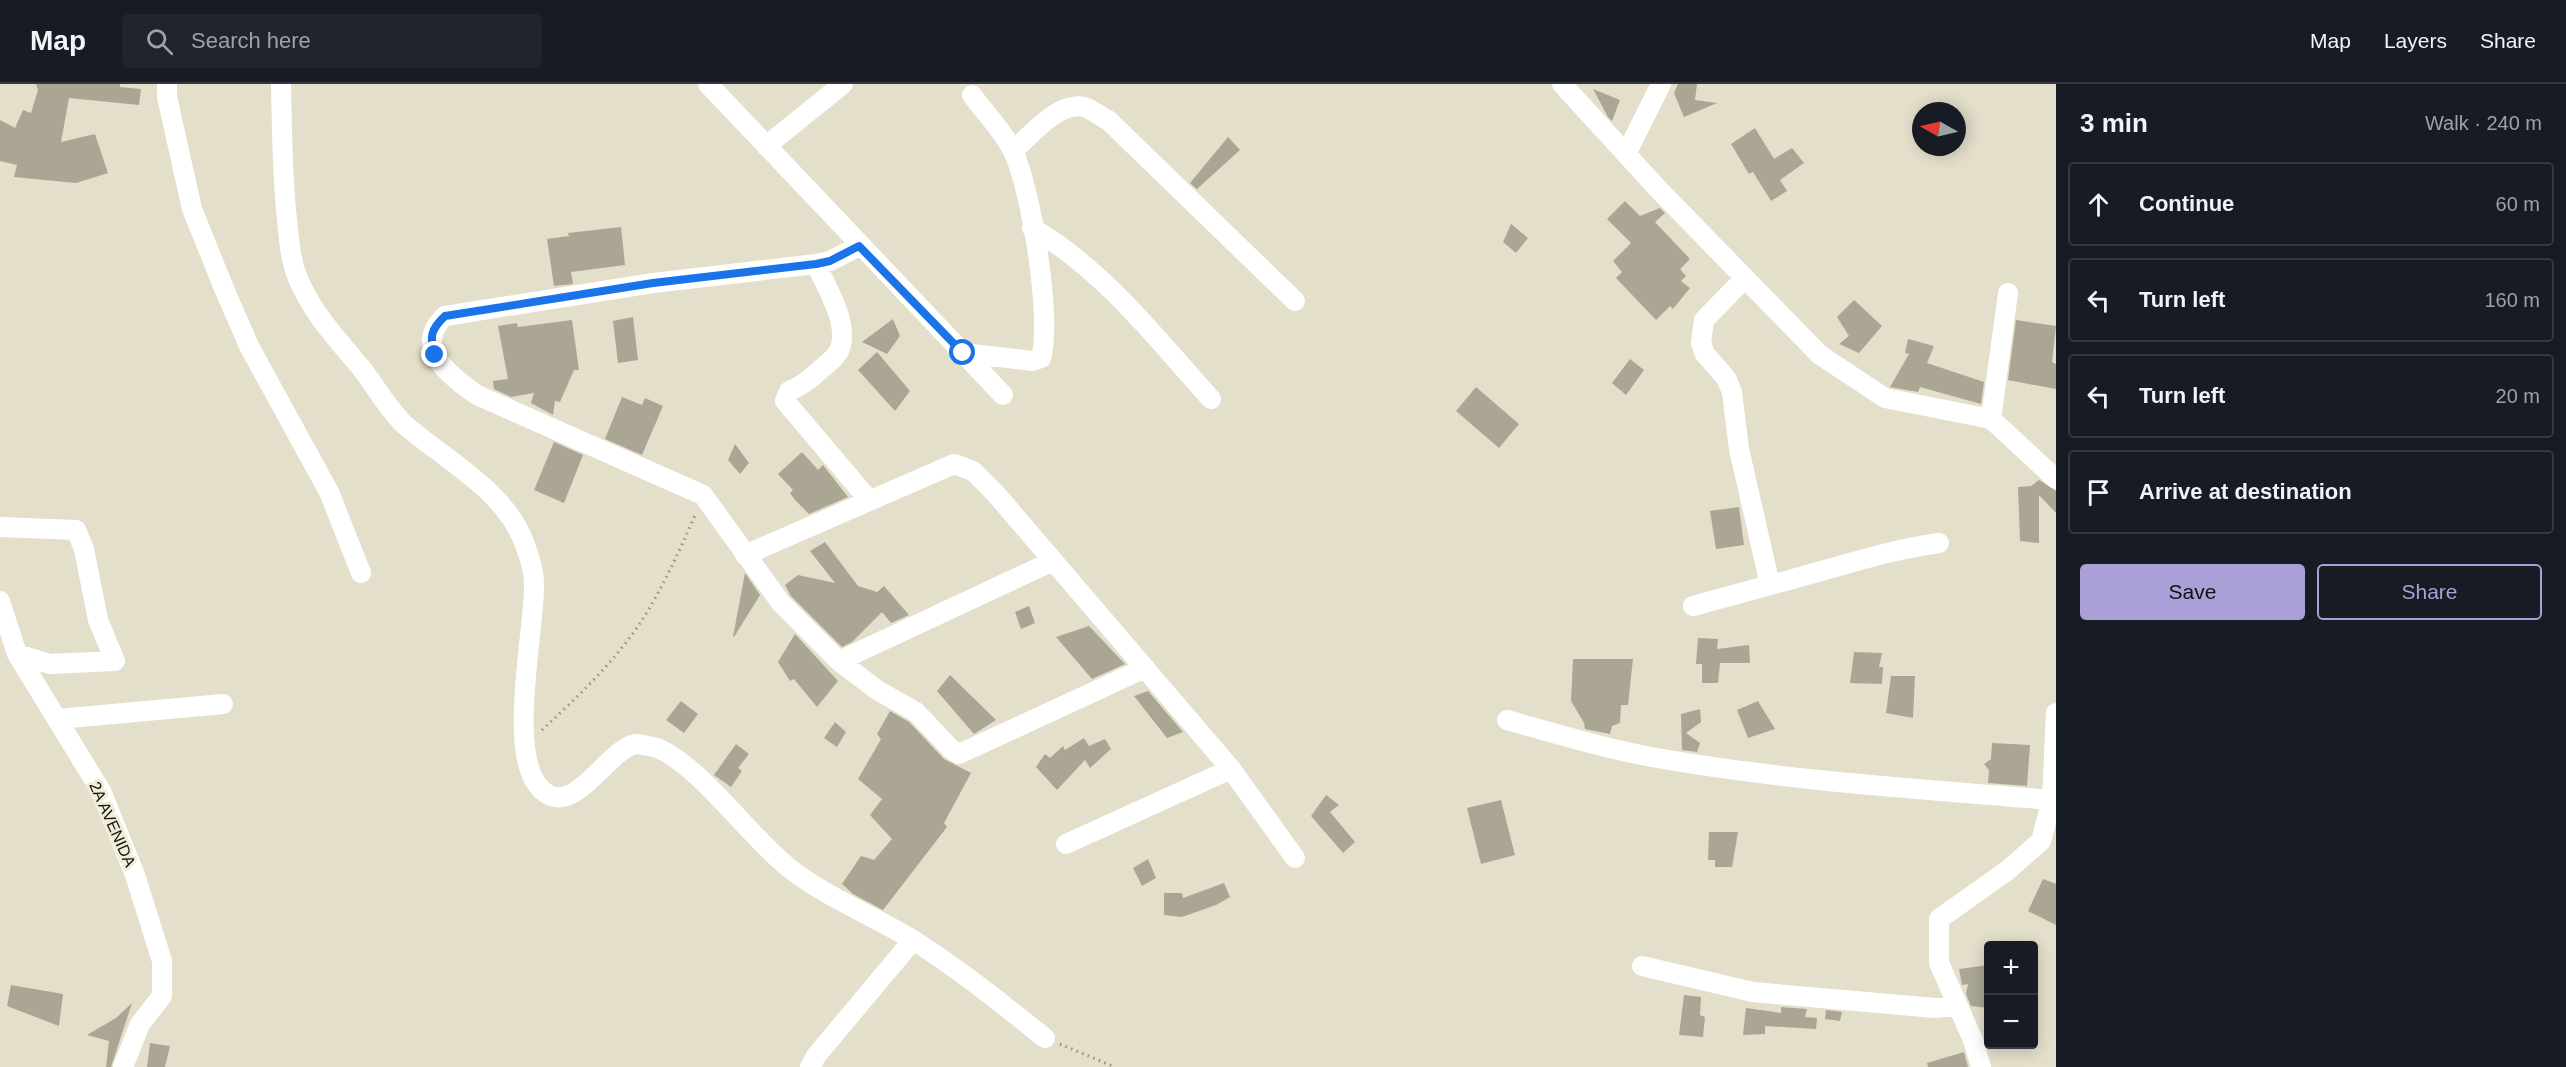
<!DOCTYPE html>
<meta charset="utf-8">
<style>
:root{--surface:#171b24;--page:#20242c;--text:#f1f3f6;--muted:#9ea1a6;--line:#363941;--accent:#ab9fd7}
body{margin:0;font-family:Arial,sans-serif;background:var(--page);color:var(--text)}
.controls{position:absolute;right:18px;bottom:18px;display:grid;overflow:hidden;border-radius:6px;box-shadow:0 3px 15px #0003}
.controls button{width:54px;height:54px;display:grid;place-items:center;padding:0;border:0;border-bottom:2px solid var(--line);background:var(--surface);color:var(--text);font:30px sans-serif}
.compass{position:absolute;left:1912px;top:18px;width:54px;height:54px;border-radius:50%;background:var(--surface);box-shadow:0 3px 15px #0003;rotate:278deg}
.stop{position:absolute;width:18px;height:18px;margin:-14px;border:4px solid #1a73e8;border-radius:50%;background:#fff}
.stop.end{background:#1a73e8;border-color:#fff;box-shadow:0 2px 6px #0008}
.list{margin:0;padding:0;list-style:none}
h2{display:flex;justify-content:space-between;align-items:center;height:78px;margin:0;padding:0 24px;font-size:26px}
h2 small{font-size:20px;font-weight:400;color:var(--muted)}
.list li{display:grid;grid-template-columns:39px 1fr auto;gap:18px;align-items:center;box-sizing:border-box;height:84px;margin:0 12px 12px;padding:0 12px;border:2px solid var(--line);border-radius:6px}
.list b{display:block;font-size:22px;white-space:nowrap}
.list em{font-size:20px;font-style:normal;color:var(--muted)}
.actions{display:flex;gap:12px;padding:18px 24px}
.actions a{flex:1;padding:14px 0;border:2px solid var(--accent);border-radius:6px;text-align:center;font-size:21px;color:var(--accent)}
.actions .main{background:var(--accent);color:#111}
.icon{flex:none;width:33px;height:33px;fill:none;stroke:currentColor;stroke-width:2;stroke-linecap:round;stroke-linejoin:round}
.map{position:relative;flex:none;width:2056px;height:983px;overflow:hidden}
header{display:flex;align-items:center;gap:36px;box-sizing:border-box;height:84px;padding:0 30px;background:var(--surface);border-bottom:2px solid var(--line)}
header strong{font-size:28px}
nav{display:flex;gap:33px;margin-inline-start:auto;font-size:21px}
.search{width:420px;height:54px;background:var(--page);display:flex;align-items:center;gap:15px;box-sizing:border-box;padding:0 21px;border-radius:6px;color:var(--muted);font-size:22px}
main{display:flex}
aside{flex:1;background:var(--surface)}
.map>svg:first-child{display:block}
</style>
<header>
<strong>Map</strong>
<div class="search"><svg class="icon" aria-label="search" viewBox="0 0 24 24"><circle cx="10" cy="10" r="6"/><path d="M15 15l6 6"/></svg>Search here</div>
<nav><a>Map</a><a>Layers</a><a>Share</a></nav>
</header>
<main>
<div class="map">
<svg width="2056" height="983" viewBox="0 0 2056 983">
<rect width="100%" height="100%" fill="#e4dfcb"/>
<path fill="#aaa693" d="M36 0H120V3L141 5 139 21 69 14 61 58 95 50 108 89 76 99 14 93 17 81 0 77V36L15 44 23 26 31 29 38 6Z
M1678 0H1697L1695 16 1717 19 1684 33 1674 9Z
M1593 5 1620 16 1612 37 1608 33Z
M1755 44 1774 75 1792 64 1804 79 1780 96 1787 107 1771 117 1753 88 1749 90 1731 60Z
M1228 53 1240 66 1197 105 1190 99Z
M1625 117 1640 132 1660 124 1665 129 1655 138 1690 175 1680 185 1686 192 1681 197 1690 204 1673 225 1670 222 1656 236 1616 194 1622 188 1613 177 1631 159 1607 135Z
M1511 140 1528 154 1516 169 1503 158Z
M621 143 625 181 571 188 573 200 554 202 547 155 569 152 568 149Z
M1854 216 1882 242 1859 269 1839 260 1849 252 1837 233Z
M633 233 638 276 618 279 613 237Z
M893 235 900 252 887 270 862 258Z
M572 236 579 286H574L560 318 555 317 553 331 531 319 534 309 511 313 494 305 493 297 508 295 498 242 517 239 518 243Z
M2016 236 2056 242 2052 278 2056 280V305L2008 296Z
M1908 255 1934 262 1927 279 1984 298 1981 320 1920 303 1918 308 1890 303 1909 270 1905 269Z
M877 268 910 307 895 327 858 286Z
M1630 275 1644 286 1626 311 1612 299Z
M1476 303 1519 340 1499 364 1456 327Z
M622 313 642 321 645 314 663 322 642 371 605 355Z
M554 358 583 371 564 419 534 406Z
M735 360 749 379 740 390 728 376Z
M802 368 818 386 823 381 848 413 809 430 795 416 790 409 793 406 778 390Z
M2039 396 2056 407V429L2039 411V459L2020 457 2018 403 2031 402Z
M1739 423 1744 461 1716 465 1710 427Z
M825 458 858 502 877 508 884 502 909 531 891 539 882 528 852 558 842 563 791 512 785 501 798 491 835 499 810 467Z
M745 489 760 511 734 553H733Z
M1029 522 1035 539 1021 545 1015 528Z
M1089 542 1125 580 1092 595 1056 553Z
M795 550 838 597 817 623 794 595 790 597 778 578Z
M1698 554 1718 555 1717 565 1749 561 1750 579H1720L1718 599H1702V580H1696Z
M1854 568 1882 569 1879 583H1883L1882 600 1850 599Z
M1573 575H1633L1628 621H1621L1620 639 1612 642 1610 650 1585 645 1584 639 1571 617Z
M950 591 996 636 974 650 937 607Z
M1891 592H1915L1913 634 1886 629Z
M1148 607 1183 648 1167 654 1134 612Z
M681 617 698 630 684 649 666 636Z
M1758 617 1775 645 1748 654 1737 626Z
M1700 625 1701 638 1686 649 1700 659 1697 668 1682 666 1681 630Z
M890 627 909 638 944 675 971 689 944 739 947 743 883 826 853 810 842 800 861 772 874 776 892 755 870 731 882 715 858 695 881 655 877 650Z
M835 638 846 648 837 663 824 654Z
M1084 654 1089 662 1105 655 1111 665 1090 684 1085 676 1057 706 1036 683 1045 670 1050 674 1063 662 1065 666Z
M1992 659 2030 661 2027 702 1988 699 1989 686 1984 680 1991 675Z
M736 660 749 670 738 684 742 687 731 703 714 691Z
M1326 711 1339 721 1330 728 1355 758 1343 769 1311 732Z
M1501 716 1515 771 1481 780 1467 724Z
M1709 748H1738L1732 783H1715V776H1708Z
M1148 775 1156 794 1142 802 1133 784Z
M2043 795 2056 800V841L2028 827Z
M1224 799 1230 813 1216 821 1182 833 1164 831V809H1182L1183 814Z
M1989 881V924L1971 922 1966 910 1968 900 1962 901 1959 885Z
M11 901 63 910 59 942 7 922Z
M1684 911 1701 913 1700 931 1705 933 1703 953 1679 951Z
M132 919 111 983H106L109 957 87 951 116 934Z
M1781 923 1807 925 1805 933 1817 934 1816 945 1765 942V950L1743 951 1746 924 1781 929Z
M1826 926 1842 928 1840 937 1825 935Z
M150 959 170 962 165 983H147Z
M1964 968 1968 983H1928L1927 979Z"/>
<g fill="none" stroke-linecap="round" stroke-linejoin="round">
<path stroke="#959283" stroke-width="3" stroke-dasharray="1.5 4.5" stroke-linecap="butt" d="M542 646C582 609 626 567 653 518 669 490 682 461 695 431
M1060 960 1115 983"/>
<path stroke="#fff" stroke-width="20" d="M167 0V13L192 125 225 207 250 264 329 408 361 489
M281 0C282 46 282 90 287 136 289 155 290 174 297 192 311 228 338 256 362 285 376 303 389 327 406 342 447 377 507 408 525 461 530 474 535 490 534 503 534 549 506 674 542 706 574 736 608 664 636 660 641 660 652 663 657 664 697 679 751 754 789 784 826 813 872 831 913 856 959 885 1002 920 1045 954
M708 0 1003 311
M1562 0 1659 106 1820 271 1885 314 1991 335 2056 395
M766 62 843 0
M1013 67C1031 51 1061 14 1087 24 1094 27 1101 33 1108 36L1295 217
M1626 70 1661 0
M1032 144C1104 186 1156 254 1211 315
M859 162 830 177 816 180 653 199 445 232C411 263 451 293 477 311L703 411 781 519 839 577 877 606 916 628 951 665 959 670 1145 584
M816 180C826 203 847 235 841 261 839 272 828 279 820 286 810 295 802 302 789 307L785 317 869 416
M963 269 1033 277 1041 274C1052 234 1031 104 1013 67 1003 47 985 29 972 11
M1991 335 2008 209
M0 443 76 446 84 465 98 536 115 577 50 580 17 570
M745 471 954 380 973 387 996 410 1231 685 1295 774
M1770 501C1827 487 1881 467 1939 459
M0 517 17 570 101 707 135 791 162 877V912L140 940 123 983
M1693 522 1770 501 1739 365 1732 308 1726 294 1705 270 1701 259 1704 236 1745 194
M839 577 1053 477
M58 635 223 620
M1507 636C1557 650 1606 665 1657 674 1788 697 1920 705 2052 716
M1066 760 1231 685
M1642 882 1753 908 1935 924 1958 922
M810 983 816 972 913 856
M1981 983 1973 956 1939 879V835L2008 786 2041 757 2052 716 2056 629"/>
</g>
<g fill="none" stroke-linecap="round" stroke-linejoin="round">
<path stroke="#1a73e8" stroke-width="8" d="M435 271C429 253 431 245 445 232L653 199 816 180 830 177 859 162 963 269"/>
</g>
<g text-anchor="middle" stroke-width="6" stroke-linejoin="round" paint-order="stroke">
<g font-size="16" fill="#15140d" stroke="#f1ecd8">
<text transform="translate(113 740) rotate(66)" y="6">2A AVENIDA</text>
</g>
</g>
</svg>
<div class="controls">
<button>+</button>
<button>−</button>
</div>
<svg class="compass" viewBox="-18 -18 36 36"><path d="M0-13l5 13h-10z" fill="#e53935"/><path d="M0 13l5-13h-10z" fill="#9ea1a6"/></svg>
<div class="stop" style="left:963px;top:269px"></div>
<div class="stop end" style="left:435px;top:271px"></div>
</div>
<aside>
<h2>3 min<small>Walk · 240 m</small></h2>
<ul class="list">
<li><svg class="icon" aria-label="ahead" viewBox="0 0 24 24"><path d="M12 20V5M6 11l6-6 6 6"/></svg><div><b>Continue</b></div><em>60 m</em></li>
<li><svg class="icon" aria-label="left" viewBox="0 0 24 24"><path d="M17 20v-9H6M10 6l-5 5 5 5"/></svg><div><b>Turn left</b></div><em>160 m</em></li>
<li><svg class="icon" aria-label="left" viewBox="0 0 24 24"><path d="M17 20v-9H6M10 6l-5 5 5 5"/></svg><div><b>Turn left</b></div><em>20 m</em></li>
<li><svg class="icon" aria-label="arrive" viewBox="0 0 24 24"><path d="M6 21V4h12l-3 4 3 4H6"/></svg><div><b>Arrive at destination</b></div></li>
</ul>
<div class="actions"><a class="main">Save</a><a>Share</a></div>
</aside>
</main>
